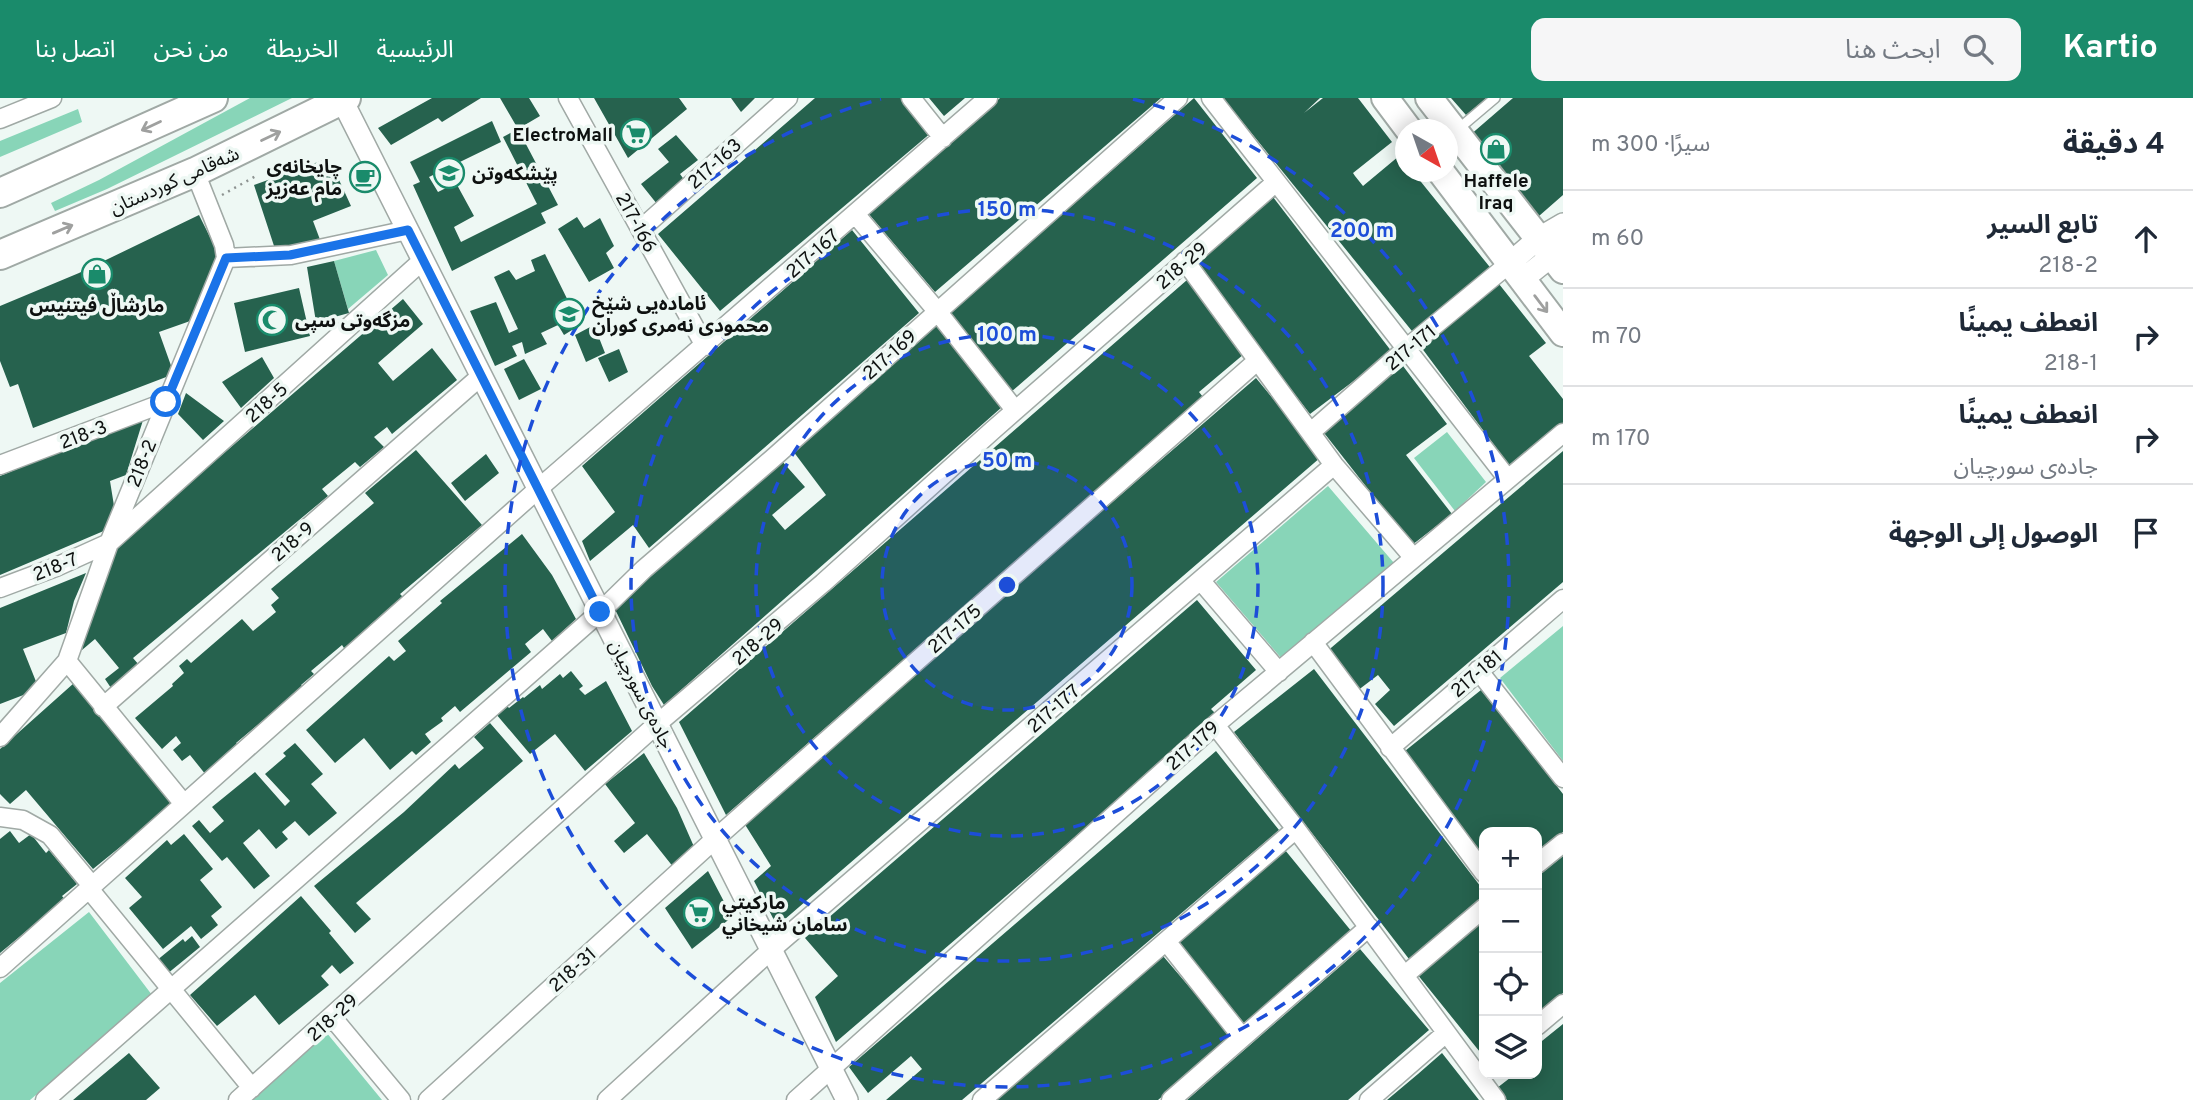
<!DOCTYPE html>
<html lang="ar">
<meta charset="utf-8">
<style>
:root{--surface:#fff;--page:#f6f6f7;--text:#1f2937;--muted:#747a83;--line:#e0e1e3;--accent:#1a8b6b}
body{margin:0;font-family:Overpass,"Noto Sans Arabic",sans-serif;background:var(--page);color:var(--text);direction:rtl}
.controls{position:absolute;right:21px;bottom:21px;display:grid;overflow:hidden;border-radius:14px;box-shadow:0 4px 18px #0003}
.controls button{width:63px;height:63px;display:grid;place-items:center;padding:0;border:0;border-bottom:2px solid var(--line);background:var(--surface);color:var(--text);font:35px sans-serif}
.compass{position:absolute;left:1395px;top:21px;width:63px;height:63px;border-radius:50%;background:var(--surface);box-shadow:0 4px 18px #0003;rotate:140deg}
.stop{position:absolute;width:21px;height:21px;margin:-16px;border:5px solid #1a73e8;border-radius:50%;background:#fff}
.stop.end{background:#1a73e8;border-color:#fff;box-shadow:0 2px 7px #0008}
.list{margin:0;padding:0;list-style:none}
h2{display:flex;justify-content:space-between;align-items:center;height:91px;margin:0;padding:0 28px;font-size:30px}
h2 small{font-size:23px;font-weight:400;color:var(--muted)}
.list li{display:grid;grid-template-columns:46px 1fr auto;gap:21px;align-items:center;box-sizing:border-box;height:98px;padding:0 28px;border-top:2px solid var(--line)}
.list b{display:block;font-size:26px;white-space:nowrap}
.list p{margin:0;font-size:23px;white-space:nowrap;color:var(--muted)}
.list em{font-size:23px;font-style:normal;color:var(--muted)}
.icon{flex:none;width:38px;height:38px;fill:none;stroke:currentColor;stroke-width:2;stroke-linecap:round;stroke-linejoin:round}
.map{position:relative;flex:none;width:1563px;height:1002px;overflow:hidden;direction:ltr}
header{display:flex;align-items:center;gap:42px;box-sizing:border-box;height:98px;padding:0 35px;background:var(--accent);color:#fff}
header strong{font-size:33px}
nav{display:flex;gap:38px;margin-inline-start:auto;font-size:24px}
.search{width:490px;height:63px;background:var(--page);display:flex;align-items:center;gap:18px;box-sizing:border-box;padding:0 24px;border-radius:14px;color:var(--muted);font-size:26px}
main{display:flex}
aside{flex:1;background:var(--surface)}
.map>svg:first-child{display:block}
</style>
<header>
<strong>Kartio</strong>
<div class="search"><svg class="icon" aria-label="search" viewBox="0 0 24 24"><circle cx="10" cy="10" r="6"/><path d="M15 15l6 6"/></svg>ابحث هنا</div>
<nav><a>الرئيسية</a><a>الخريطة</a><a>من نحن</a><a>اتصل بنا</a></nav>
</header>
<main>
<aside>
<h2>4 دقيقة<small>سيرًا · 300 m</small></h2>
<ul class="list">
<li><svg class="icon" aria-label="ahead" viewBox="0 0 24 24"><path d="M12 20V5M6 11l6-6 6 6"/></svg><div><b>تابع السير</b><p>218-2</p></div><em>60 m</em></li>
<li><svg class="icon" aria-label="right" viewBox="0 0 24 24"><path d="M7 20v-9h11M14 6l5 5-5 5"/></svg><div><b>انعطف يمينًا</b><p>218-1</p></div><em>70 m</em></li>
<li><svg class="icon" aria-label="right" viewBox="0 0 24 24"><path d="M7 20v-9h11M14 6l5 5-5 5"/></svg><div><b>انعطف يمينًا</b><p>جادەی سورچیان</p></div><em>170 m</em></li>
<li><svg class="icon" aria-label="arrive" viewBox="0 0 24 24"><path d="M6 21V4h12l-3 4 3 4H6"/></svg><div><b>الوصول إلى الوجهة</b></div></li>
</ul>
</aside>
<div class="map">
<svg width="1563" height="1002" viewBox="0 0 1563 1002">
<rect width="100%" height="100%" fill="#eef8f4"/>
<path fill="#88d5b8" d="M250 0H292L107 91 55 113 51 105 99 82Z
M78 11 82 24 0 59V43Z
M376 152 388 177 348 211 334 163Z
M1447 334 1486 384 1455 413 1414 360Z
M1328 388 1394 465 1282 561 1216 484Z
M1563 528V663L1500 580Z
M89 814 152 897 30 1002H0V885Z
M326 934 382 1002H250Z"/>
<path fill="#26624e" d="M432 0H481L442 24 438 20 391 47 378 30Z
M500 0H529L540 18 518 31 558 107 541 115 546 125 452 173 413 87 420 84 410 64 492 23 501 44 429 79 438 94 456 85 474 118 454 129 461 144 537 106 503 39 518 31Z
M594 0H679L687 11 628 60Z
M731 0H755L741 14Z
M815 0H903L932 34 720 213 658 136Z
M929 0H965L944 18Z
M1000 0H1161L935 194 868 115Z
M1194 0 1257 80 1011 294 948 217Z
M1223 0H1320L1304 15 1323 0H1358L1392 44 1353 75 1355 78 1363 88 1399 58 1406 65V74H1413L1493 173 1416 238Z
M1451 0H1487L1466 17Z
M1513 0H1563V97L1539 118 1469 38Z
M676 37 698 62 680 76 685 83 657 106 641 86 669 64 658 51Z
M329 60 351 108 313 123 322 147 276 154 254 87Z
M1273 99 1392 254 1310 316 1193 165Z
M199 117 216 151V165L193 222 159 234 174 276 33 330 18 286 10 289 0 263V208L79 175Z
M577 119 584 130 600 120 614 148 606 155 614 170 589 184 558 131Z
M852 132 919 215 649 450 633 427 590 463 582 443 615 414 582 368Z
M545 156 580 227 564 237 558 227 541 235 547 246 525 256 522 244 512 248 517 258 495 268 470 213 496 204 509 235 518 231 494 179 509 172 516 182 535 173 531 162Z
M334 163 349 215 316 224 307 169Z
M1187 182 1244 256 1199 294 1203 299 726 717 679 624Z
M1499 186 1546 245 1529 258 1563 301V325L1509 367 1421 249Z
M299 190 310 238 245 254 234 205Z
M403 201 423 226 378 265 393 283 432 250 457 282 392 336 387 329 374 339 384 349 360 369 355 364 322 391 328 398 133 560 139 567 111 590 105 581 119 570 95 541 82 552 87 528 115 449Z
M594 227 605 255 586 264 575 237Z
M937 227 1002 309 664 607 652 588 614 509 781 362 805 389 772 417 785 432 826 397 793 353Z
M619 251 628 274 609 284 598 260Z
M262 259 274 280 241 310 222 284Z
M524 261 541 291 519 302 504 271Z
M1403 268 1447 326 1406 357 1452 416 1412 447 1321 331Z
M1256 280 1321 359 777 828 754 783 771 768 744 725 905 583Z
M186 295 224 323 203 342 178 316Z
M144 319 126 377 110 383 115 414 106 432 0 477V378Z
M416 352 482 427 400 496 403 499 370 527 373 530 346 553 342 547 311 573 314 576 301 587 303 589 236 645 240 649 206 677 190 657 182 663 173 652 181 645 176 638 162 651 135 620 173 588 172 586 184 575 179 568 187 561 191 565 242 521 253 533 276 514 271 507 279 500 271 491 374 405 365 395Z
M1563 353V484L1394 628 1375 606 1390 592 1378 577 1357 593 1325 555Z
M486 356 499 375 465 403 451 385Z
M522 436 552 477 576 521 552 543 543 531 525 546 531 554 460 614 455 608 441 620 443 623 425 636 431 644 416 657 412 653 390 672 364 640 335 665 306 632 389 558 394 563 406 553 398 543 442 505 440 503Z
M86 475 74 503 66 535 23 551 39 591 0 606V510Z
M1197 502 1256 572 1211 611 1217 617 836 944 815 899 838 878 805 840Z
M1314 571 1484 793V801L1409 861 1234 634Z
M571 573 583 588 579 591 585 597 606 583 632 633 585 673 555 636 530 656 496 616 507 608 509 610 523 599 524 600 540 587 542 591 560 576 563 580Z
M74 585 172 707 93 771 26 692 10 706 0 696V651Z
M1481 592 1563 696V734L1537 754V734H1484V763L1400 657Z
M490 625 523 663 356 805 371 821 355 835 314 788 404 714 455 666 459 671 484 650 474 639Z
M295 645 323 676 311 686 337 715 309 738 295 723 282 734 288 741 276 751 259 731 243 745 270 778 254 791 227 759 222 763 192 728 199 722 210 735 224 723 212 709 255 674 285 708 290 703 265 676 286 658 283 655Z
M1216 653 1279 732 962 1002H886L922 971 911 958 868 995 849 969Z
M644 655 677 710 695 751 674 770 647 736 624 755 614 743 635 725 605 686Z
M10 733 19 745 31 736 46 755 49 752 77 786 62 798 67 804 43 824 41 821 0 855V741Z
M184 736 213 771 200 782 222 809 211 818 218 827 201 841 191 828 163 851 129 810 142 799 125 780 167 742 171 747Z
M1285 752 1352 834 1244 925 1176 843Z
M1563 758V895L1537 917V779Z
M708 773 732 819 692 851 665 810Z
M301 798 331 833 329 835 354 865 340 876 332 867 321 878 329 887 279 927 255 897 217 928 190 897Z
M1484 822V959L1417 876Z
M192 838 200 849 167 876 156 863 183 841 185 844Z
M1360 851 1429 932 1348 1002H1187Z
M1163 858 1232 939 1158 1002H996Z
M1563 926V1002H1507L1497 990 1515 976H1537V947Z
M129 955 160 990 146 1002H73Z
M1442 955 1479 1002H1387L1418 976Z"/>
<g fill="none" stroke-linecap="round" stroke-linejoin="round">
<g stroke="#a0a9a5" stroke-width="12">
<path id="service" d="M1456 33 1495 0"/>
</g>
<g stroke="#a0a9a5" stroke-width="21">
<path id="minor" d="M568 0 705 248
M911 0 943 40
M1211 0 1507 380
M0 21 52 0
M856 117 937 213 1015 312
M641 131 788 0
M226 160 291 157 408 132
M1185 163 1334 367 1413 459
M1311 334 1407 250 1510 165
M0 367 166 304
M1201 483 1279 574
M0 490 56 469 109 445 423 162
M1313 544 1484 775
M67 563 184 706
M1478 572 1563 680
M103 609 481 278
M1215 627 1296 731 1496 1002
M0 639 67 563 109 445 226 160 224 147 195 74
M1390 650 1563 501
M0 719 23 722 50 737 93 789
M1537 766 1563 745
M90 792 252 990
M1166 843 1242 939
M0 870 538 391 988 0
M1405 877 1484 810
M332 919 401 1002
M1537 928 1563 906
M45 1002 600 514 644 471 772 361 1178 0
M238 1002 657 626 823 485 993 332 1276 84
M428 1002 715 741 1257 263
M607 1002 771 852 1334 367
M796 1002 1215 627 1563 335
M982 1002 1296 731
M1171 1002 1369 829
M1369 1002 1446 935"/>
</g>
<g stroke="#a0a9a5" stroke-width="24">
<path id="tertiary" d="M342 2 847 1002
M1510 165 1539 140 1563 126
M1523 181 1563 149"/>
</g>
<g stroke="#a0a9a5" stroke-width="30">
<path id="primary" d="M1385 0 1409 32
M1429 0 1563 172
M1441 74 1563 235"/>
</g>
<g stroke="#a0a9a5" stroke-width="32">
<path id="trunk" d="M0 95 213 0
M0 157 195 74 346 0"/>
</g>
<path stroke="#8d9391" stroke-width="2.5" stroke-dasharray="2 5" stroke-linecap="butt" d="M222 97 256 78"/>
<use href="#service" stroke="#fff" stroke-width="9"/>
<use href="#minor" stroke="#fff" stroke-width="18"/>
<use href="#tertiary" stroke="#fff" stroke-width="21"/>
<use href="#primary" stroke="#fff" stroke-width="26"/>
<use href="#trunk" stroke="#fff" stroke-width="28"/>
</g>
<defs><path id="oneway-shaft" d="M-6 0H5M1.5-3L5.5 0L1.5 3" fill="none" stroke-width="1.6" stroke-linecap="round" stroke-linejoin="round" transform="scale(1.75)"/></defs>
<g stroke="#9fa09f">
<use href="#oneway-shaft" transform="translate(151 28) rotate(155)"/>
<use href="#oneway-shaft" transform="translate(271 38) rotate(-25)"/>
<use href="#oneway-shaft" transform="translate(63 131) rotate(-23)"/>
<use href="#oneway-shaft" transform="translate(1541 206) rotate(53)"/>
</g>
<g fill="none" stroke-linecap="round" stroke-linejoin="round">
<path stroke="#1a73e8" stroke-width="9" d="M166 304 226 160 290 157 408 132 600 514"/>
</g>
<circle cx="1007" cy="487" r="125" fill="#1d4ed8" fill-opacity=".12"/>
<g fill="none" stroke="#1d4ed8" stroke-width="3.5" stroke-dasharray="12 9">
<circle cx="1007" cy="487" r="125"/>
<circle cx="1007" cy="487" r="251"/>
<circle cx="1007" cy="487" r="376"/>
<path d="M1133 1A502 502 0 1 1 881 1"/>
</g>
<defs>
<g id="supermarket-ring" transform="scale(1.575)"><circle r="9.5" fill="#eef8f4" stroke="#1a8b6b" stroke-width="1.5"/><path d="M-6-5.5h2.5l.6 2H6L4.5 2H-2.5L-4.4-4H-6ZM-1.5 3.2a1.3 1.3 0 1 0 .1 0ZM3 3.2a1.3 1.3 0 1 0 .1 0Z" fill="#1a8b6b"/></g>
<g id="shop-ring" transform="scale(1.575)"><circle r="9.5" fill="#eef8f4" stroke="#1a8b6b" stroke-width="1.5"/><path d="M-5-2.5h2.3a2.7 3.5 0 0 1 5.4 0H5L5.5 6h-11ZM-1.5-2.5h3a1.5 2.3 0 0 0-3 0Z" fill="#1a8b6b"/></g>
<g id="school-ring" transform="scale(1.575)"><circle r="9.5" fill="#eef8f4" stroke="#1a8b6b" stroke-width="1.5"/><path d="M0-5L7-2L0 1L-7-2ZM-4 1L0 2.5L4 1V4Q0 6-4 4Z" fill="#1a8b6b"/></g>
<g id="cafe-ring" transform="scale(1.575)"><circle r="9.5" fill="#eef8f4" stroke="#1a8b6b" stroke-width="1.5"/><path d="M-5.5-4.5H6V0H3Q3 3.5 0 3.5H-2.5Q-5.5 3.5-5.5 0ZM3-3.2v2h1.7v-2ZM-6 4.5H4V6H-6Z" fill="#1a8b6b"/></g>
<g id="mosque-ring" transform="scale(1.575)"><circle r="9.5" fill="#eef8f4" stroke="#1a8b6b" stroke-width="1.5"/><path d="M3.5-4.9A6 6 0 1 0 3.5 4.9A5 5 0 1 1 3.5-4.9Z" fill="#1a8b6b"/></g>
</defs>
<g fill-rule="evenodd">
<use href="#supermarket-ring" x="636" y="36"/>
<use href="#shop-ring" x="1496" y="51"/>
<use href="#school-ring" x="449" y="75"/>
<use href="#cafe-ring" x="365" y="79"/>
<use href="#shop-ring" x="97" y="176"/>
<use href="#school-ring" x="569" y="216"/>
<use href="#mosque-ring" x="272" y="222"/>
<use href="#supermarket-ring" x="699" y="815"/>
</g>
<g text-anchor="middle" stroke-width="7" stroke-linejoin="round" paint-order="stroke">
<g font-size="19" font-weight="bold" fill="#0e1110" stroke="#eef8f4" text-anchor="start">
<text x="613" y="43" text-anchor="end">ElectroMall</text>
<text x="342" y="75" text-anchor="end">چایخانەی<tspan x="342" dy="22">مام عەزیز</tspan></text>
<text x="472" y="82">پێشکەوتن</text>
<text x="1496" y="89" text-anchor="middle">Haffele<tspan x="1496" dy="22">Iraq</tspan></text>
<text x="592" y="212">ئامادەیی شێخ<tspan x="592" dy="22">محمودی نەمری کوران</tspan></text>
<text x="97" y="214" text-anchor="middle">مارشاڵ فیتنیس</text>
<text x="295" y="229">مزگەوتی سپی</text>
<text x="722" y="811">ماركيتي<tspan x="722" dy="22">سامان شيخاني</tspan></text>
</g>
<g font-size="19" fill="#0e1110" stroke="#eef8f4">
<text transform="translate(714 65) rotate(-42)" y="7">217-163</text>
<text transform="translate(174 82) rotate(-24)" y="7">شەقامی کوردستان</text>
<text transform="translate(637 124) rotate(61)" y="7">217-166</text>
<text transform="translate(812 155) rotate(-41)" y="7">217-167</text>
<text transform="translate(1181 167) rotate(-41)" y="7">218-29</text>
<text transform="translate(1410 249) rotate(-40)" y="7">217-171</text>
<text transform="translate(889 256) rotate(-42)" y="7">217-169</text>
<text transform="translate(266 304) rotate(-42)" y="7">218-5</text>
<text transform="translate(83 336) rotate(-21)" y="7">218-3</text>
<text transform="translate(141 365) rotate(-68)" y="7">218-2</text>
<text transform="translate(292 443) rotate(-41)" y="7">218-9</text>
<text transform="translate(55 468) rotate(-22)" y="7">218-7</text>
<text transform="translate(954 530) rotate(-41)" y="7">217-175</text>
<text transform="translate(757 543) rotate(-41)" y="7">218-29</text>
<text transform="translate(1476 575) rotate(-41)" y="7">217-181</text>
<text transform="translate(642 596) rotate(63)" y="7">جادەی سورچیان</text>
<text transform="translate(1053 610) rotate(-41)" y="7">217-177</text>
<text transform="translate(1192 647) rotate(-42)" y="7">217-179</text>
<text transform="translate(572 871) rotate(-42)" y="7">218-31</text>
<text transform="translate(332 919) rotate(-42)" y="7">218-29</text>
</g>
</g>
<circle cx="1007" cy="487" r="10" fill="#1d4ed8" stroke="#eef8f4" stroke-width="3.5"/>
<g font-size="21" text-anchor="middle" font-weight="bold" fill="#1d4ed8" stroke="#eef8f4" stroke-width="7" stroke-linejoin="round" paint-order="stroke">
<text x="1007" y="118">150 m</text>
<text x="1362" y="139">200 m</text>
<text x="1007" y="243">100 m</text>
<text x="1007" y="369">50 m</text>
</g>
</svg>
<div class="controls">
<button>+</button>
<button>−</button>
<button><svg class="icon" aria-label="locate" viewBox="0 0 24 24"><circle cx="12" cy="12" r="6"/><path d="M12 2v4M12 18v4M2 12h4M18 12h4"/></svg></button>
<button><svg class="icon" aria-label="layers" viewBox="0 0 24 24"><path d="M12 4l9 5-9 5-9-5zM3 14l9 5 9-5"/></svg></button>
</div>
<svg class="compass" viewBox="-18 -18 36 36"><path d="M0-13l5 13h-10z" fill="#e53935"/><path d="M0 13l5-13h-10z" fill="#747a83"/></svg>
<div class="stop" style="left:166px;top:304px"></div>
<div class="stop end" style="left:600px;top:514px"></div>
</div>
</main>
